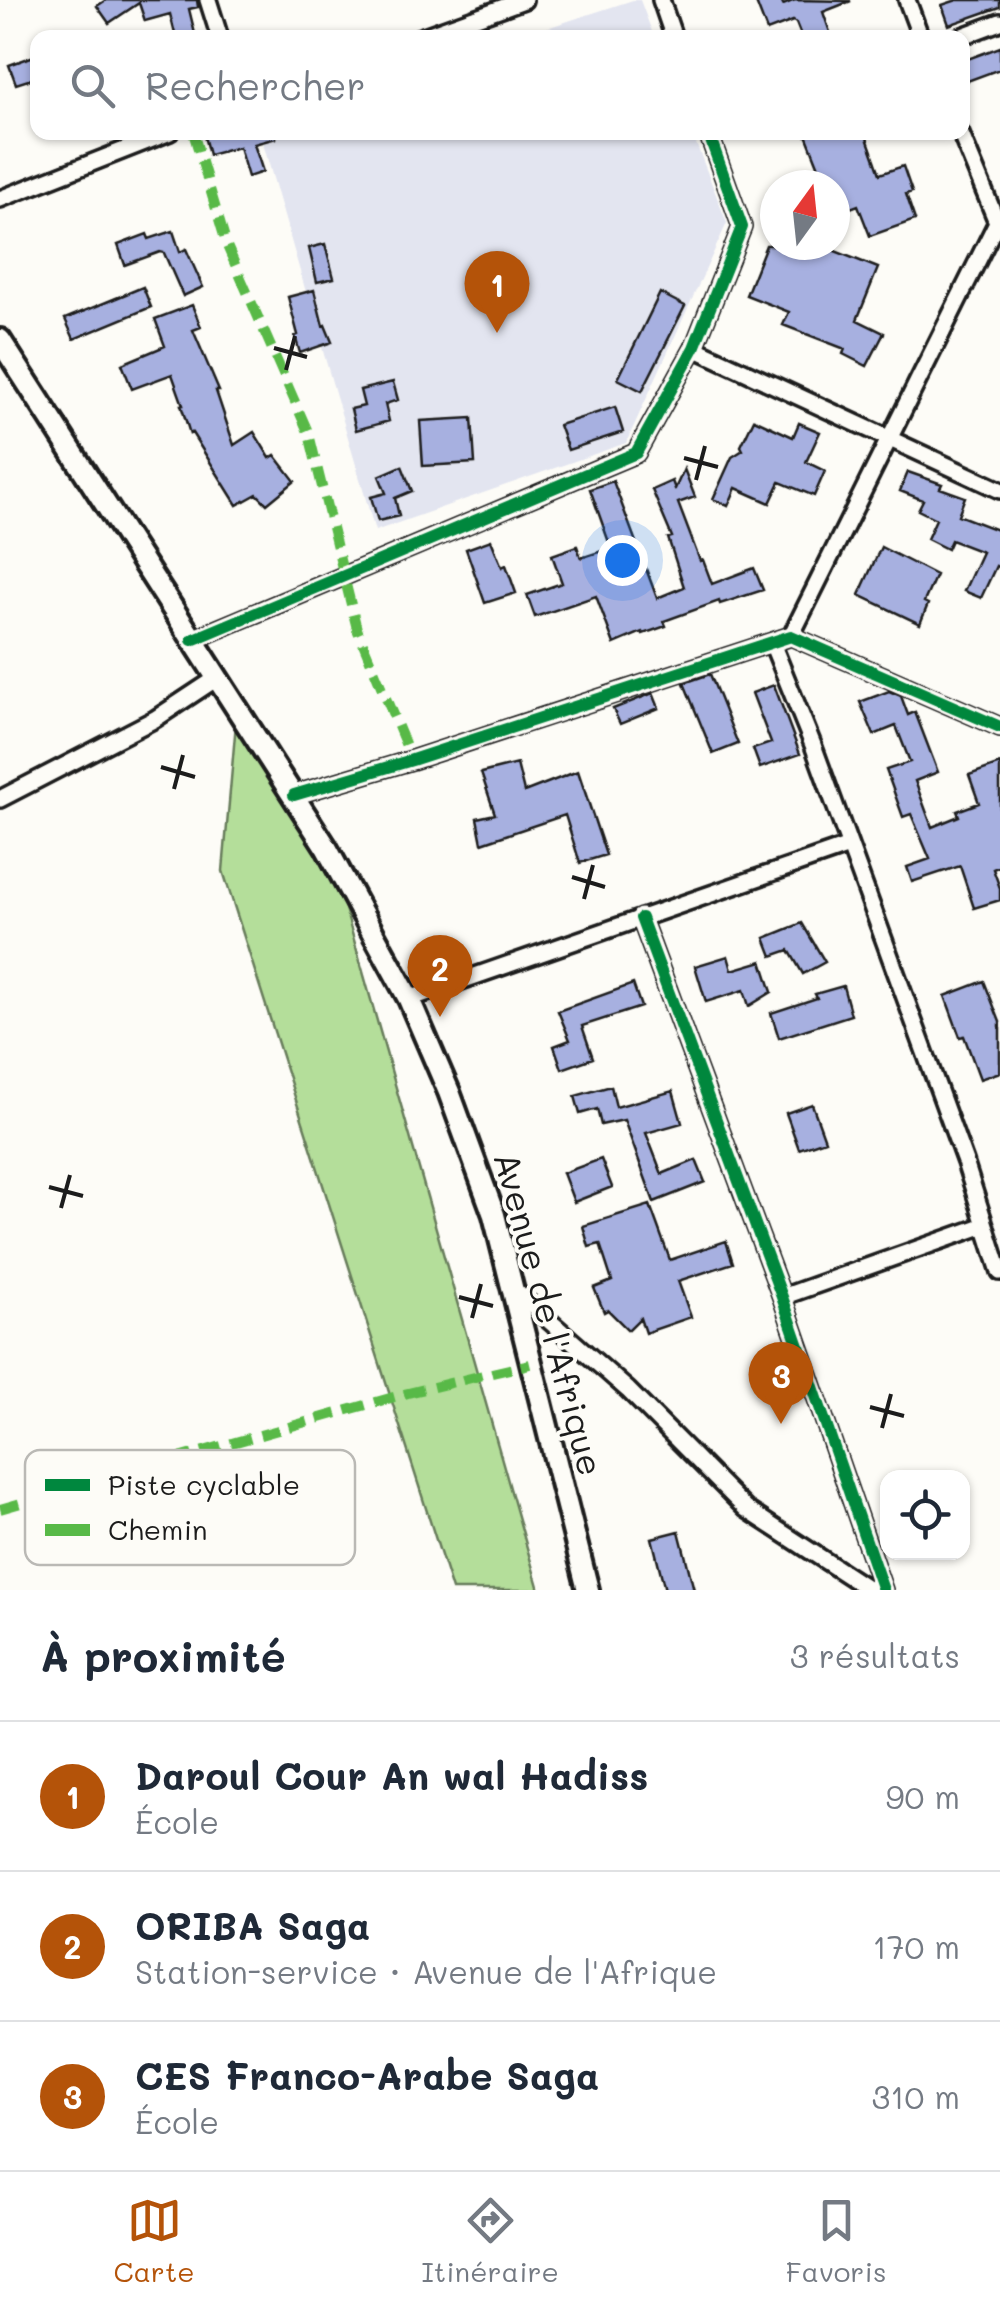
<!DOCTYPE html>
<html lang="fr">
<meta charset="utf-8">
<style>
:root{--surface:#fff;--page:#f2f2f3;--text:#1f2937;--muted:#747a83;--line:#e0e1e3;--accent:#b45309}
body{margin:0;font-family:Mali,sans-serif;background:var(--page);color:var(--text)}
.controls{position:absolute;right:30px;bottom:30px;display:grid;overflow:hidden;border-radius:20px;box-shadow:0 2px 8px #0004}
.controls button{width:90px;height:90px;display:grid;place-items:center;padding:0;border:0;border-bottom:2px solid var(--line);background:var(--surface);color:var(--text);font:50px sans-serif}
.compass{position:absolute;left:760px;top:170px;width:90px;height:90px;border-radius:50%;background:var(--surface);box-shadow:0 2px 8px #0004;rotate:15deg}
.you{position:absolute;left:622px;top:560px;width:35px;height:35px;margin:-25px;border:8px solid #fff;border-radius:50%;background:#1a73e8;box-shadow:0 0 0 15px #1a73e833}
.badge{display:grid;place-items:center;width:65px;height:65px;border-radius:50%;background:var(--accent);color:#fff;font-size:32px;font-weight:700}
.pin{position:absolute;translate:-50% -82px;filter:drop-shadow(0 2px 5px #0008)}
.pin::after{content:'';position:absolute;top:52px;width:35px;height:30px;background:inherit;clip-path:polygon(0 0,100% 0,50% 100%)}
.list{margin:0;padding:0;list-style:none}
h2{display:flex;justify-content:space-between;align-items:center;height:130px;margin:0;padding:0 40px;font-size:42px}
h2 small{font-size:32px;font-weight:400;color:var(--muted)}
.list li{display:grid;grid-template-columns:65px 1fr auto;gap:30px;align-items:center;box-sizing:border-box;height:150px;padding:0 40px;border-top:2px solid var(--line)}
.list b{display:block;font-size:38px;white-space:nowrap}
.list p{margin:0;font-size:32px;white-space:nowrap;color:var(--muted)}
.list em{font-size:32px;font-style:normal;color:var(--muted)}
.icon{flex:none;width:55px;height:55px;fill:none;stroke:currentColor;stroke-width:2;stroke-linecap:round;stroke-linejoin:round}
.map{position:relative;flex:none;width:1000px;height:1590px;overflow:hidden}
.search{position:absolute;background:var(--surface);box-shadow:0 2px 8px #0004;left:30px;right:30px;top:30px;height:110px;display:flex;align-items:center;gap:25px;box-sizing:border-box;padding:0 35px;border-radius:20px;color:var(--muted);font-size:38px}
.sheet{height:580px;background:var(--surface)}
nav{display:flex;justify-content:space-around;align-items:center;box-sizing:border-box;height:140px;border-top:2px solid var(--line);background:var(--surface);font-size:28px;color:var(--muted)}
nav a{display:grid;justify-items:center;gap:5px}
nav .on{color:var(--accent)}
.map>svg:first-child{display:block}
</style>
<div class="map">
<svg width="1000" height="1590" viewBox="0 0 1000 1590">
<rect width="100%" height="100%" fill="#fdfcf7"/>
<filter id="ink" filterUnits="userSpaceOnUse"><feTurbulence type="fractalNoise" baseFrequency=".01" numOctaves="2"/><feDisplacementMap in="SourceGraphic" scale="20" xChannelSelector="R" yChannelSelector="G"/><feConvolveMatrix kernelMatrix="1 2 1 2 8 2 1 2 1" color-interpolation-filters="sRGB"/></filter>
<g filter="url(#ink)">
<path fill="#e3e5f0" d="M633 0H640L654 37H519Z
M260 133H692L727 223 626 443 375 531Z"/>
<path fill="#b4de9a" stroke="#687d5b" stroke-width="2.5" d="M238 700 340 891 539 1590H452L223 871Z"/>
<path fill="#a7b0e0" stroke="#1c1c1c" stroke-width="2.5" d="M106 0H197L198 7 189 9 196 38H176L170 14 145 21 139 3 109 23 97 6Z
M755 0H781L783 5 795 0 851 1 823 12 832 38H802L796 23 793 21 767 31Z
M957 0H1000V7L949 25 942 5Z
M1000 47V69L962 83V61Z
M34 56 38 77 16 84 9 65Z
M220 132H276V138L254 144 263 172 248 177 239 147 209 155 204 136Z
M805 132H865L880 174 903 166 912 192 906 194 915 220 870 236 858 205 835 214V185H826Z
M173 231 180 252 186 249 203 287 183 296 164 253 160 252 125 265 118 245 147 234 149 239Z
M325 244 334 278 317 282 309 248Z
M766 245H820L878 268 857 320 884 333 867 366 843 354 845 349 783 325 789 312 746 295Z
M143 287 151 307 74 339 65 319Z
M314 290 323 326 325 325 332 342 300 353 295 336 298 335 288 297Z
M660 293 685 306 642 391 618 379Z
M192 305 201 327 193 330 219 391H216L234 445 254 432 270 458 275 455 295 481 267 504 257 494 237 505 192 433 190 434 181 405H183L172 374 132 389 122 364 165 346 155 319Z
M393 382 398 400 385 404 389 421 356 430 351 409 364 406 360 390Z
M615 407 623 432 568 450 559 425Z
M472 418 475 463 423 466 420 421Z
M754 419 793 437 799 423 820 432 806 462 825 471 814 496 780 482 770 503 736 488 728 506 713 499 732 457 743 450 741 446Z
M402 466 412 491 395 498 399 516 378 521 371 497 386 493 379 476Z
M684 469 695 497 678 503 700 561 703 560 712 584 754 568 763 590 720 604 719 601 664 621 666 626 643 634 642 632 614 644 596 596 535 617 527 595 562 583 552 555 577 546 581 558 611 548 590 489 613 481 657 598 684 587 668 538 672 537 652 490 672 481 675 489Z
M908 472 942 484 940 488 965 497 958 515 1000 531V568L996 566 981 598 964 591 982 552 951 540 947 549 927 539 936 519 918 510 923 500 900 491Z
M491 540 502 567 506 565 516 593 485 603 466 549Z
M881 547 936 575 924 602 928 604 920 624 859 595Z
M710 674 738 744 713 754 684 683Z
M774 685 800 754 760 768 753 749 771 743 752 693Z
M889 691 901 696 908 715 915 712 938 772 915 781 932 827 959 816 957 811 979 803 969 775 1000 764V866L993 869 1000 888V900L974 908 960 866 912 882 907 867 930 859 911 814 903 817 886 770 910 762 896 726 874 735 860 702Z
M653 693 659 708 620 724 613 709Z
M517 764 524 792 578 771 606 855 580 863 565 815 482 843 477 818 495 814 481 773Z
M802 923 825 962 803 974 789 950 772 956 765 938Z
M728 956 732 970 762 961 772 992 749 1006 744 990 706 1002 695 966Z
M984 981 1000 1022V1072L980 1079 964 1036 960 1037 945 996Z
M633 984 641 1007 582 1026 593 1058 562 1069 554 1046 570 1040 558 1011Z
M843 986 851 1015 779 1038 771 1013 817 998 815 994Z
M611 1086 616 1107 673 1091 682 1123 646 1133 662 1174 696 1160 705 1182 654 1202 624 1120 601 1125 597 1109 580 1114 575 1096Z
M812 1104 825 1140 799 1149 786 1113Z
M601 1159 612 1187 574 1202 563 1173Z
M650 1205 670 1260 726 1241 733 1263 678 1281 691 1317 645 1333 640 1318 628 1330 608 1310 604 1312 594 1288 612 1281 600 1244 589 1247 583 1226Z
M679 1531 694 1590H665L652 1538Z"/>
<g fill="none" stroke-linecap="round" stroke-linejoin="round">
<g stroke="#1c1c1c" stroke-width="22">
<path id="street" d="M208 0 220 38
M661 0 674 38
M907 0 921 38
M418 38 524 0
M957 38 1000 22
M960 132 997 222
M0 199 170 132
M694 348 1000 490
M791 636 997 222 1000 221
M192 640 636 453 694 348 742 227 708 132
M772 643 813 745 965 1162 1000 1272
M294 795 412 760 791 636 1000 727
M0 799 155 719 217 678
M641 918 782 1297 883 1590
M409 999 849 846
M512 1288 628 1390 746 1509 870 1590
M782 1297 985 1225"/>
</g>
<g stroke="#1c1c1c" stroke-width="28">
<path id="secondary" d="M0 340 326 847 409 999 449 1092 494 1215 588 1590"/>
</g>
<use href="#street" stroke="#fdfcf7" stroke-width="15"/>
<use href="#secondary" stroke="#fdfcf7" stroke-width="20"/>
<path stroke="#58b947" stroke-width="10" stroke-dasharray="20 10" stroke-linecap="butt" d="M193 132 227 246 309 434 357 629 412 760
M0 1509 408 1393 530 1364"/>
<g stroke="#fdfcf7" stroke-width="19">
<path id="cycleway" d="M192 640 636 453 694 348 742 227 708 132
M294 795 412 760 791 636 1000 727
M641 918 782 1297 883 1590"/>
</g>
<use href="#cycleway" stroke="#00873e" stroke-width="12"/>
</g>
</g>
<path fill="none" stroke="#1c1c1c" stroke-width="4" d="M274 348 307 357M286 370 295 336M684 458 718 467M696 480 705 446M161 767 195 777M174 789 183 755M572 877 605 887M584 899 593 865M49 1187 83 1196M61 1208 70 1175M459 1297 493 1306M472 1318 481 1284M870 1407 904 1416M882 1428 891 1394"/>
<g text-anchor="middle" stroke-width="8" stroke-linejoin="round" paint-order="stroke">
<g font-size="35" fill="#1c1c1c" stroke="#fdfcf7">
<text transform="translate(548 1314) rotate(75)" y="12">Avenue de l'Afrique</text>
</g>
</g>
<rect x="25" y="1450" width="330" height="115" rx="15" fill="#fdfcf7" stroke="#bab9b5" stroke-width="2.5"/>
<rect x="45" y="1479" width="45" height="12" fill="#00873e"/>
<rect x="45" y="1524" width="45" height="12" fill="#58b947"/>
<g font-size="28" fill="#1c1c1c">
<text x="108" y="1495">Piste cyclable</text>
<text x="108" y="1540">Chemin</text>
</g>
</svg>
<div class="controls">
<button><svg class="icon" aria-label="locate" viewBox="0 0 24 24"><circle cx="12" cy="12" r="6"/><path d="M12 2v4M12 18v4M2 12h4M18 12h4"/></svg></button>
</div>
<svg class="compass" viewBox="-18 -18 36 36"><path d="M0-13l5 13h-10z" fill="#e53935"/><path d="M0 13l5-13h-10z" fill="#747a83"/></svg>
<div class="you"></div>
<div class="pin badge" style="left:497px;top:333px">1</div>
<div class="pin badge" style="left:440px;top:1017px">2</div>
<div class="pin badge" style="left:781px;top:1424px">3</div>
<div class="search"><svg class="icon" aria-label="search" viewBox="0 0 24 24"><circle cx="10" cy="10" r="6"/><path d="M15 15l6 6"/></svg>Rechercher</div>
</div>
<section class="sheet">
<h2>À proximité<small>3 résultats</small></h2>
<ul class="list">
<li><span class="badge">1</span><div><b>Daroul Cour An wal Hadiss</b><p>École</p></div><em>90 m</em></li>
<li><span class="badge">2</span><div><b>ORIBA Saga</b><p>Station-service · Avenue de l'Afrique</p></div><em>170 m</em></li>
<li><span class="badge">3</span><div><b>CES Franco-Arabe Saga</b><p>École</p></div><em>310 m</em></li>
</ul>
</section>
<nav>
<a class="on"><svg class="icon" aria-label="map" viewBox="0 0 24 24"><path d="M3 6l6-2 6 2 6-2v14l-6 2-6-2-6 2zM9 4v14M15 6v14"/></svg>Carte</a>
<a><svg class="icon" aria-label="directions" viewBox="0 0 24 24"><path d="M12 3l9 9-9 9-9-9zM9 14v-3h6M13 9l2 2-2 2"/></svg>Itinéraire</a>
<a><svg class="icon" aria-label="saved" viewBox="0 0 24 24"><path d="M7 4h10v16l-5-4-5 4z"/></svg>Favoris</a>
</nav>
